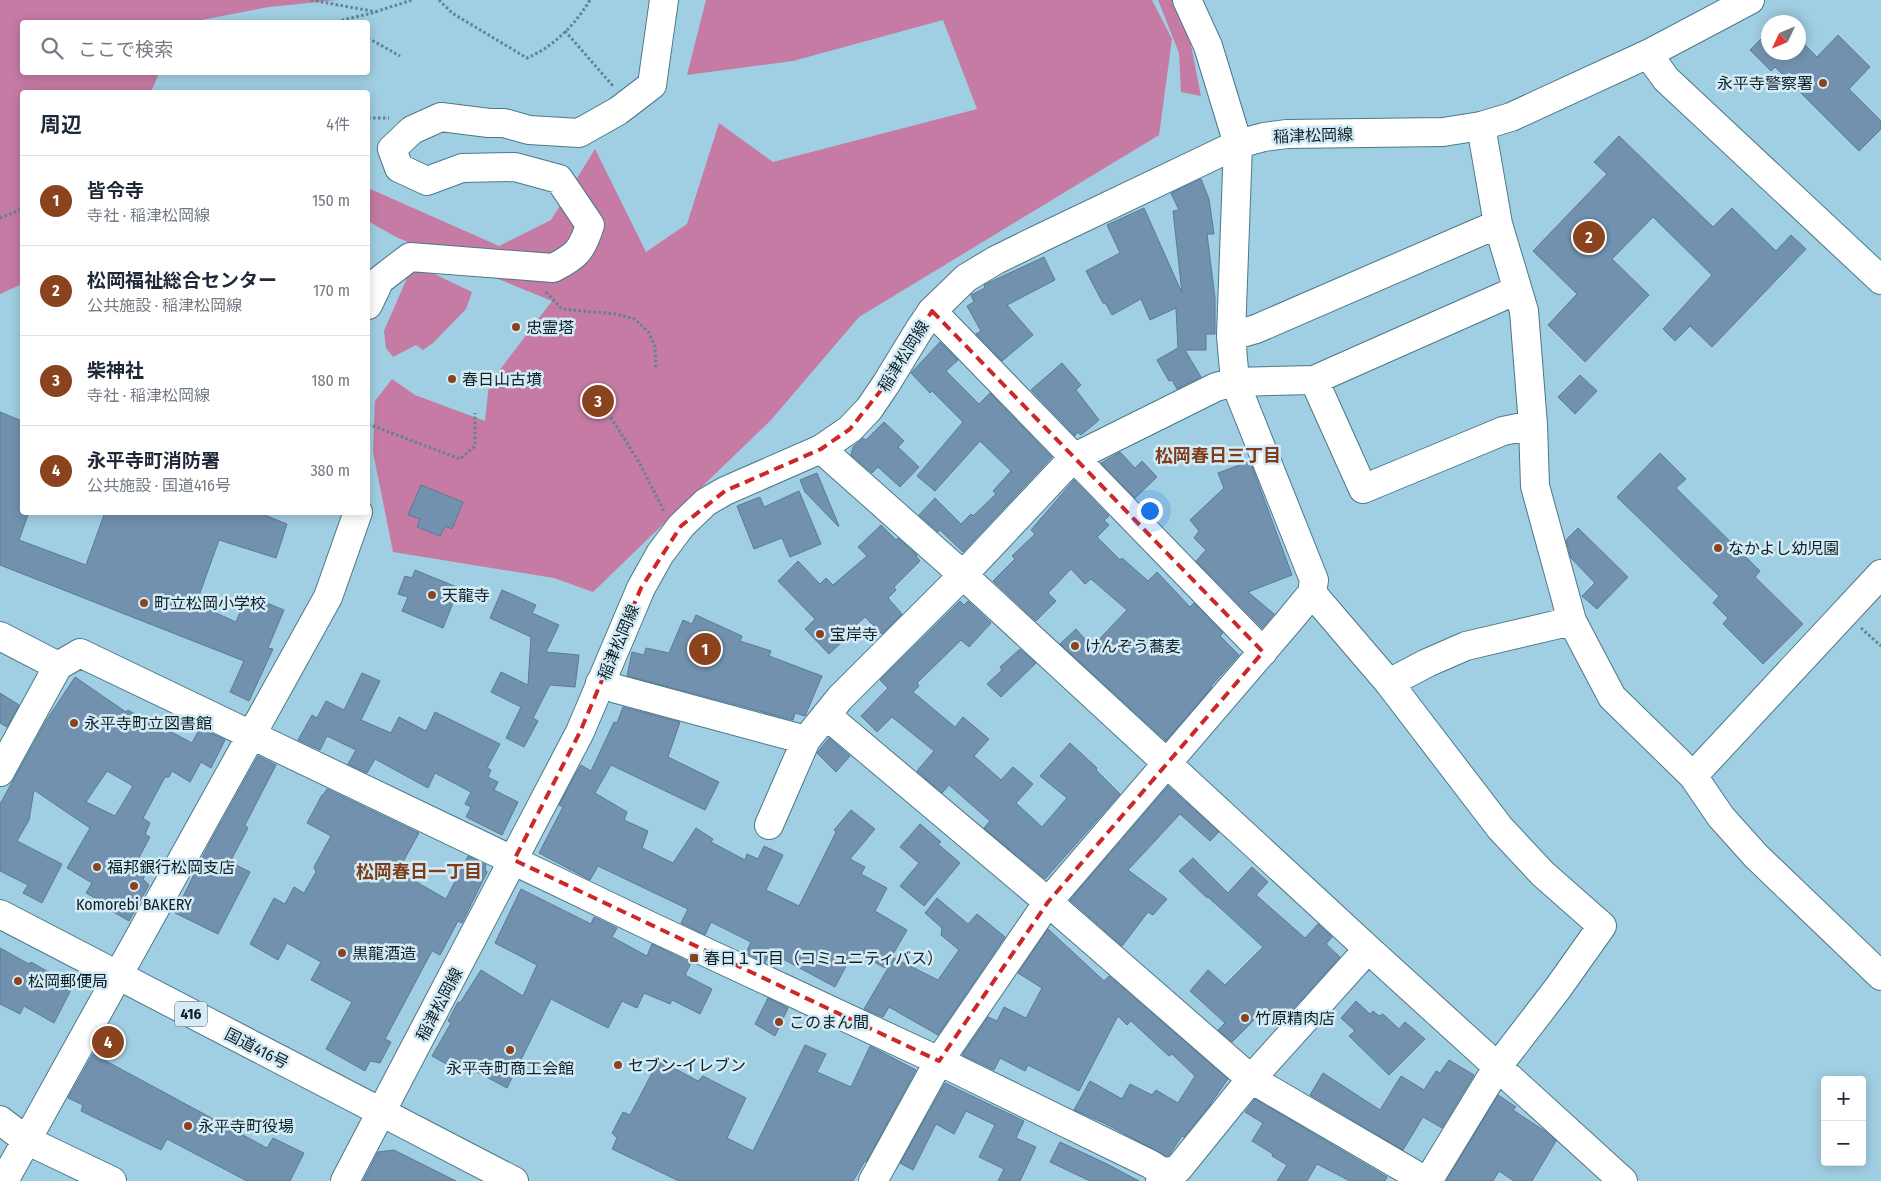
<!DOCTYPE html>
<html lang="ja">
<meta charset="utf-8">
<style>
:root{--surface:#fff;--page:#f6f6f7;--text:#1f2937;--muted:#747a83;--line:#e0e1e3;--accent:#89431e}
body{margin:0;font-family:"Fira Sans Condensed","Noto Sans JP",sans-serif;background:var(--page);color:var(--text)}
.controls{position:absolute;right:15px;bottom:15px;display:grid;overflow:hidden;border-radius:5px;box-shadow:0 2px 12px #0003}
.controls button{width:45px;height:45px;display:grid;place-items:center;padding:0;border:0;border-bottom:1px solid var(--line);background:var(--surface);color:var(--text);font:25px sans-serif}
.compass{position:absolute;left:1761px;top:15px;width:45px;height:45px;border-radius:50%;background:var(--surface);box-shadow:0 2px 12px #0003;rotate:226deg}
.you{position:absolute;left:1149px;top:510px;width:18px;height:18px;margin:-12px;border:4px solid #fff;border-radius:50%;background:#1a73e8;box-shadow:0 0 0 8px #1a73e833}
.badge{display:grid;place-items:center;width:32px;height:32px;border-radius:50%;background:var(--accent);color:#fff;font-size:16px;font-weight:700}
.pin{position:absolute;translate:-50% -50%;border:2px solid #fff;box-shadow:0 1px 5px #0006}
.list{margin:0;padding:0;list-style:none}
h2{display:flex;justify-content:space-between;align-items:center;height:65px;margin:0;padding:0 20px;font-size:21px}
h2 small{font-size:16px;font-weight:400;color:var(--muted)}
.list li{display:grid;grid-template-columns:32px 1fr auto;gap:15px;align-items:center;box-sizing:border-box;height:90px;padding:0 20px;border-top:1px solid var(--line)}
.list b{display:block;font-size:19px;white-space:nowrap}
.list p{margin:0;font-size:16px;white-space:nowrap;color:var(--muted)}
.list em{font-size:16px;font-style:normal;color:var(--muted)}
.icon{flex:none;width:28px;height:28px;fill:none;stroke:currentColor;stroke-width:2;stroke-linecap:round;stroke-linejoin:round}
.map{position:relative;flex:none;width:1881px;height:1181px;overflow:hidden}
.search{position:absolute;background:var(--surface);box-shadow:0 2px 12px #0003;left:20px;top:20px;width:350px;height:55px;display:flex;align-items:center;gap:12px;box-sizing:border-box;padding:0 18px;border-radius:5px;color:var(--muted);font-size:19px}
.panel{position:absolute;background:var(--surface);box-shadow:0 2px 12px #0003;left:20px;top:90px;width:350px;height:425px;border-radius:5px}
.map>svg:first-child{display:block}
</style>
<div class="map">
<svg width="1881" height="1181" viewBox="0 0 1881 1181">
<rect width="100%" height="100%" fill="#a0cee2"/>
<path fill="#c57ba4" d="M0 0H337L269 7 201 20 199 22H22V72L159 73 151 92H22V284L0 294Z
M706 0H1152L1172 39 1159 135 859 317 771 420 593 592 554 578 393 552 373 452 375 401 392 379 415 395 485 421 489 384 552 301 396 237 368 221V188L499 246 551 220 595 149 646 252 687 224 719 123 773 162 977 109 943 20 793 61 687 75Z
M1158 0H1173L1187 25 1201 96 1181 92 1179 53Z
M424 269 472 292 466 309 433 343 423 350 416 345 393 357 386 348 384 331 410 271Z"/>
<path fill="#7191ae" stroke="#5b7a96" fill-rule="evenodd" d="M1768 32V52H1798V38L1817 57 1838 35 1870 67 1849 89 1881 121V129L1859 151 1775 67 1771 71 1750 50Z
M1619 136 1713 227 1732 208 1776 251 1791 235 1806 249 1712 347 1690 326 1675 341 1663 329 1712 275 1653 217 1612 259 1649 295 1585 362 1548 325 1577 294 1533 251 1607 174 1594 162Z
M1201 179 1209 199 1214 234H1207L1215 298V334H1206V350H1185L1201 377 1177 389 1172 380 1169 381 1157 360 1178 348 1176 308 1150 320 1141 299 1112 315 1106 304 1103 303 1086 271 1120 253 1107 225 1144 208 1182 293 1173 211 1179 210 1171 193Z
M1044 257 1055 280 1007 305 1033 335 1002 361 976 334 981 331 967 306 974 302 971 295 985 288 984 285 988 283Z
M940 342 958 360 946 371 979 404 990 393 1052 457 963 552 940 530 938 532 919 515 935 498 961 524 971 514 973 516 996 494 993 491 1011 471 980 441 935 491 917 476 963 422 932 391 930 393 911 373Z
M1062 363 1081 385 1076 390 1099 420 1081 435 1077 432 1075 436 1031 390Z
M1580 375 1597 391 1575 414 1558 397Z
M0 412 22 421V512H29L19 540 86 565 105 512H257L287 524 276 558 219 540 196 604 236 622 247 595 284 610 268 648 273 649 249 701 230 692 244 661 0 565Z
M884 422 904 441 898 447 919 467 900 487 878 467 872 473 851 455 853 447 863 438 866 440Z
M1120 452 1135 468 1142 461 1157 477 1135 498 1101 463Z
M1660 453 1686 479 1676 488 1760 571 1755 577 1803 624 1763 664 1723 624 1728 618 1713 603 1719 596 1617 497Z
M1250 461 1292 575 1248 592 1274 614 1262 628 1196 561 1206 550 1194 538 1199 531 1190 520 1224 488 1218 473Z
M817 473 839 526H838L805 492 800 480Z
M1074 480 1109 516 1104 520 1109 525 1097 537 1120 560 1122 558 1148 581 1157 572 1190 607 1194 603 1223 633 1220 636 1239 655 1211 686 1212 687 1166 741 1060 644 1076 629 1092 647 1127 610 1091 579 1085 584 1071 569 1048 593 1056 601 1036 621 993 581 1015 559 1012 556 1035 534 1031 530Z
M421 485 463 502 452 529 445 526 440 536 417 527 420 519 408 515Z
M799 491 821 544 790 557 782 538 754 549 737 506 760 497 764 507Z
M881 525 896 540 898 538 917 555 916 556 920 561 894 587 896 590 888 598 902 614 882 634 865 617 841 638 843 641 829 654 805 629 815 619 778 581 798 561 820 584 826 578 833 585 867 556 858 547Z
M1578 528 1628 577 1597 609 1582 596 1595 583 1571 558 1566 540Z
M415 570 459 588 443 628 402 611 408 597 398 594 405 576 412 578Z
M502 590 536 605 532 613 559 625 546 652 579 655 575 687 550 685 533 718 538 721 524 747 506 738 521 707 491 692 501 672 528 685 531 637 490 618Z
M960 601 964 605 968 601 991 623 969 647 961 640 917 683 919 686 913 692 955 727 963 717 989 739 974 756 1001 780 1013 767 1033 784 1016 803 1042 827 1067 798 1040 776 1070 743 1097 768 1096 770 1120 794 1045 879 984 828 990 821 949 785 942 793 917 771 934 751 892 717 877 732 861 716 888 688 880 680Z
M696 615 742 636 740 641 771 651 769 656 822 676 805 716 795 713 793 720 627 676 632 652 644 655 646 648 669 653 683 620 692 624Z
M1020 649 1036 663 1001 697 987 684 1002 670 1000 667Z
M362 673 380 681 361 720 391 733 399 717 426 731 435 712 500 744 487 768 491 770 488 777 498 782 494 790 518 802 502 835 466 817 471 807 465 804 471 792 435 773 428 788 375 759 367 773 348 764 356 750 327 736 320 750 298 740 312 715 317 718 326 701 344 710Z
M75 677 126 712 128 710 159 728 160 726 192 743 200 728 225 740 211 768 201 762 190 782 172 771 169 777H165L143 818 150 823 145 834 150 837 136 863 148 870 143 879 149 885 129 921 105 907 106 904 86 893 92 883 67 868 90 828 34 790 29 820 17 841 62 864 42 903 23 893 28 885 0 871V804L46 721ZM107 771 133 786 115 816 86 802Z
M0 693 19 705 7 727 0 723Z
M623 707 680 722 668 757 719 782 705 810 611 765 595 793 627 812 624 820 648 831 642 848 673 863 696 828 713 839 711 842 745 860 747 854 758 859 764 846 783 855 766 890 799 906 836 832 834 830 851 810 875 829 850 859 865 867 861 874 887 888 875 911 907 930 885 968 854 951 835 987 770 952 765 963 746 953 751 942 711 922 705 935 681 923 688 909 598 866 590 880 539 853 563 807 559 805 575 775 581 765 591 771 614 722 617 723Z
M829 738 850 756 836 772 817 753Z
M258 756 276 765 245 825 248 828 230 862 250 872 218 934 175 913 209 844Z
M1168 786 1219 832 1210 841 1180 814 1128 870 1167 899 1153 915 1148 912 1122 946 1070 900Z
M327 789 419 833 400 867 416 876 413 880 446 899 468 856 486 865 485 869 487 872 462 923 458 921 440 955 432 951 385 1039 391 1042 380 1063 370 1061 365 1071 326 1049 352 1002 311 980 321 962 287 943 278 960 250 944 274 898 285 904 294 887 304 893 316 872 314 867 331 836 307 823 322 795H323Z
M920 824 941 842 938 844 960 863 924 906 900 886 919 863 900 847Z
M1193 858 1228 893 1252 867 1268 882 1256 895 1305 938 1318 924 1332 937 1326 944 1340 957 1281 1022 1265 1009 1232 1042 1218 1030 1225 1023 1190 991 1208 970 1225 985 1263 947 1208 897 1207 898 1179 871Z
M521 889 591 924 594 917 617 928 612 937 647 956 652 944 691 963 685 975 712 989 700 1014 672 1000 670 1004 644 993 637 1008 622 1001 608 1028 551 999 507 1088 453 1059 450 1066 432 1056 451 1023 448 1021 458 1002 460 1003 481 970 523 996 537 965 495 943Z
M937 898 968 924 977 914 1005 937 938 1035 889 1007 883 1017 864 1009 894 958 938 980 959 950 941 935 942 928 925 913Z
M1048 929 1104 981 1109 976 1228 1079 1209 1106 1184 1137 1182 1136 1169 1155 1166 1156 1104 1123 1074 1110 1090 1081 1122 1099 1130 1084 1152 1095 1156 1090 1178 1103 1195 1076 1172 1054 1169 1056 1131 1021 1127 1025 1118 1016 1079 1091 1028 1065 1025 1071 1000 1058 994 1070 962 1055 988 1017 997 1021 1004 1007 1026 1018 1042 988 1018 973Z
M0 948 29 964 31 962 73 986 54 1023 24 1006 20 1014 0 1004Z
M768 998 788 1008 775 1036 755 1024Z
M1356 1001 1370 1014 1373 1011 1379 1016 1383 1014 1399 1029 1405 1022 1425 1039 1389 1075 1349 1036 1355 1031 1341 1018Z
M805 1045 826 1054 817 1072 851 1087 870 1046 916 1070 866 1162 865 1161 853 1181H679L612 1149 617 1138 612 1133 623 1112 630 1115 659 1060 698 1081 703 1076 746 1098 727 1138 753 1151Z
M93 1054 267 1148 273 1138 304 1153 290 1181H247L167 1139 161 1150 81 1111 83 1105 68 1098Z
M1449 1060 1474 1075 1442 1128 1423 1117 1403 1150 1310 1095 1323 1073 1380 1110 1401 1076 1424 1090 1436 1071 1440 1073Z
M945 1083 1024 1121 1016 1138 1036 1147 1020 1181H998L1004 1169 979 1157 995 1125 966 1111 954 1134 936 1124 913 1170 900 1163Z
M1498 1095 1516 1107 1513 1110 1546 1132 1556 1141 1532 1181H1514L1499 1171 1493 1181H1446Z
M1255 1099 1387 1177 1385 1181H1350L1317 1164 1307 1181H1277L1287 1165 1272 1156 1273 1154 1252 1141 1263 1123 1245 1112Z
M1060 1142 1107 1164 1139 1181H1090L1050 1162Z
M394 1150 456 1181H363L378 1152Z"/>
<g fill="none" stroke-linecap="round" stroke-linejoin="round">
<g stroke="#4c788a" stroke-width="30">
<path id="minor" d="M1648 54 1666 79 1881 280
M1481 126 1498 224 1524 311 1533 425 1535 486 1572 621 1612 697 1693 776 1721 817 1756 856 1881 976
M368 305 380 280 410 257 553 268C577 256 582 250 590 225L559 179 515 167 462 168 427 181 399 168 392 149 412 130 441 117 489 123H504L529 130 579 133 618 111 652 85 664 0
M932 311 1263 652
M1231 336 1256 329 1498 224
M1314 380 1363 489 1503 431 1533 425
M821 449 963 575 1368 949 1623 1181
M1312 593 1389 683 1500 828 1543 874 1602 926 1558 988 1498 1066 1428 1181
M0 636 58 666
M600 683 617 689 806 740
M1389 683 1427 663 1466 646 1572 621
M826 715 1048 902 1251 1079 1426 1181
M0 772 58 666 80 653 652 927 939 1061 1150 1164 1164 1173
M1693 776 1881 574
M769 825 806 740 840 698 963 575 1073 458 1216 387 1235 382 1314 380 1517 290
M0 1120 26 1140 112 1181
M4 1181 328 597 358 512
M873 1181 939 1061 1048 902 1288 622 1312 593 1314 580 1235 382 1231 336 1238 144 1208 46 1187 0
M1160 1181 1164 1173 1178 1169 1251 1079 1368 949"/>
</g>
<g stroke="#4c788a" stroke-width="30">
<path id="major" d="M345 1181 580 732 641 588 660 554 681 526 706 502 725 491 821 449 850 429 869 409 886 384 919 330 932 311 966 278 996 260 1045 236 1238 144 1264 137 1287 134 1443 132 1481 126 1511 117 1648 54 1750 0"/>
</g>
<g stroke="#4c788a" stroke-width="30">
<path id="highway" d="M0 914 514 1181"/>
</g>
<path stroke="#608291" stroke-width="3" stroke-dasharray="2.5 2.5" stroke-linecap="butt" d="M311 0 377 12
M439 0 452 13 527 58C553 47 575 25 590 0
M341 22 339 21 372 13 412 0
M565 31 613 86
M368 38 400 56
M368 118H389
M0 218 22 209
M546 292 562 309 616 314 635 319 649 333 655 347 656 368
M608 413 639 462 664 511
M368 424 460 459 475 446V413
M1861 628 1881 646"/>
<use href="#minor" stroke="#fff" stroke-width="28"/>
<use href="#major" stroke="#fff" stroke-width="28"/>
<use href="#highway" stroke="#fff" stroke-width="28"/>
</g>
<path fill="none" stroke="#cc2828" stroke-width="4" stroke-dasharray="10 6" stroke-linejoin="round" d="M932 311 1263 652 1048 902 939 1061 514 860 580 732 641 588 681 526 725 491 821 449 850 429 886 384Z"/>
<g fill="#89431e" stroke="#d4ebf5" stroke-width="2">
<circle cx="1823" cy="83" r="5"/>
<circle cx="516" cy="327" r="5"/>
<circle cx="452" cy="379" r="5"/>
<circle cx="1718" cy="548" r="5"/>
<circle cx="432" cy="595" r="5"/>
<circle cx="144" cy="603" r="5"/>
<circle cx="820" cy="634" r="5"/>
<circle cx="1075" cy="646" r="5"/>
<circle cx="74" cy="723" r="5"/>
<circle cx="97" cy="867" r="5"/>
<circle cx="134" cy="886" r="5"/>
<circle cx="342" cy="953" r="5"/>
<rect x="689" y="953" width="10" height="10" rx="2.5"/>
<circle cx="18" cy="981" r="5"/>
<circle cx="1245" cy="1018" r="5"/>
<circle cx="779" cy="1022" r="5"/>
<circle cx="510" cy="1050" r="5"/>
<circle cx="618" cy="1065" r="5"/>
<circle cx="188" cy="1126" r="5"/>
</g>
<g text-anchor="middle" stroke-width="5" stroke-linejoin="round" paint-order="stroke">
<rect fill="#d4ebf5" stroke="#495c65" stroke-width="1" x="175" y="1001.5" width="32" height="25" rx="4"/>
<g font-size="15" font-weight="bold" fill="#0d1f27">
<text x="191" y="1019">416</text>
</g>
<g font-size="16" fill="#0d1f27" stroke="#d4ebf5" text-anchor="start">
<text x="1813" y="89" text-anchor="end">永平寺警察署</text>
<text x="526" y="333">忠霊塔</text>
<text x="462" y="385">春日山古墳</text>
<text x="1728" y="554">なかよし幼児園</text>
<text x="442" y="601">天龍寺</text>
<text x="154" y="609">町立松岡小学校</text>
<text x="830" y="640">宝岸寺</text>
<text x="1085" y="652">けんぞう蕎麦</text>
<text x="84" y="729">永平寺町立図書館</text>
<text x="107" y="873">福邦銀行松岡支店</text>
<text x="134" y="910" text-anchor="middle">Komorebi BAKERY</text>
<text x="352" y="959">黒龍酒造</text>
<text x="704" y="964">春日１丁目（コミュニティバス）</text>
<text x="28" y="987">松岡郵便局</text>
<text x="1255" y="1024">竹原精肉店</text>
<text x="789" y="1028">このまん間</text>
<text x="628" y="1071">セブン-イレブン</text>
<text x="510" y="1074" text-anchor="middle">永平寺町商工会館</text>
<text x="198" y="1132">永平寺町役場</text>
</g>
<g font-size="16" fill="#0d1f27" stroke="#d4ebf5">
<text transform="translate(1313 135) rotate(-2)" y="6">稲津松岡線</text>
<text transform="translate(903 356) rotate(-58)" y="6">稲津松岡線</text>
<text transform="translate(618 642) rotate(-67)" y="6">稲津松岡線</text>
<text transform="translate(439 1004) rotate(-62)" y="6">稲津松岡線</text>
<text transform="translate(257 1048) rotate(27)" y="6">国道416号</text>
</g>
<g font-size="18" font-weight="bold" fill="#7d3d1b" stroke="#d4ebf5">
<text x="1218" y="462">松岡春日三丁目</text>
<text x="419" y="878">松岡春日一丁目</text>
</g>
</g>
</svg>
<div class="controls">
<button>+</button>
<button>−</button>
</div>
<svg class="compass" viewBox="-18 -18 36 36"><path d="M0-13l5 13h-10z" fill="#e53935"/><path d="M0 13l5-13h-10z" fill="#747a83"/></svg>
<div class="you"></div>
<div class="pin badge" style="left:705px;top:649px">1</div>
<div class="pin badge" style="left:1589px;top:237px">2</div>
<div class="pin badge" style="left:598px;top:401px">3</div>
<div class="pin badge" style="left:108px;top:1042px">4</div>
<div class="search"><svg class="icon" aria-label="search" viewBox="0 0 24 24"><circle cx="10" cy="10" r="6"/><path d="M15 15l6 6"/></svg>ここで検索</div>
<section class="panel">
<h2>周辺<small>4件</small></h2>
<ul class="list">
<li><span class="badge">1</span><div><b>皆令寺</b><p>寺社 · 稲津松岡線</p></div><em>150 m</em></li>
<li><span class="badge">2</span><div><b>松岡福祉総合センター</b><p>公共施設 · 稲津松岡線</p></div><em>170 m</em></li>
<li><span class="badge">3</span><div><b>柴神社</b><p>寺社 · 稲津松岡線</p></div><em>180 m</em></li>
<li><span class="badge">4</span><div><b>永平寺町消防署</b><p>公共施設 · 国道416号</p></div><em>380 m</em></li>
</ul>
</section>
</div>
